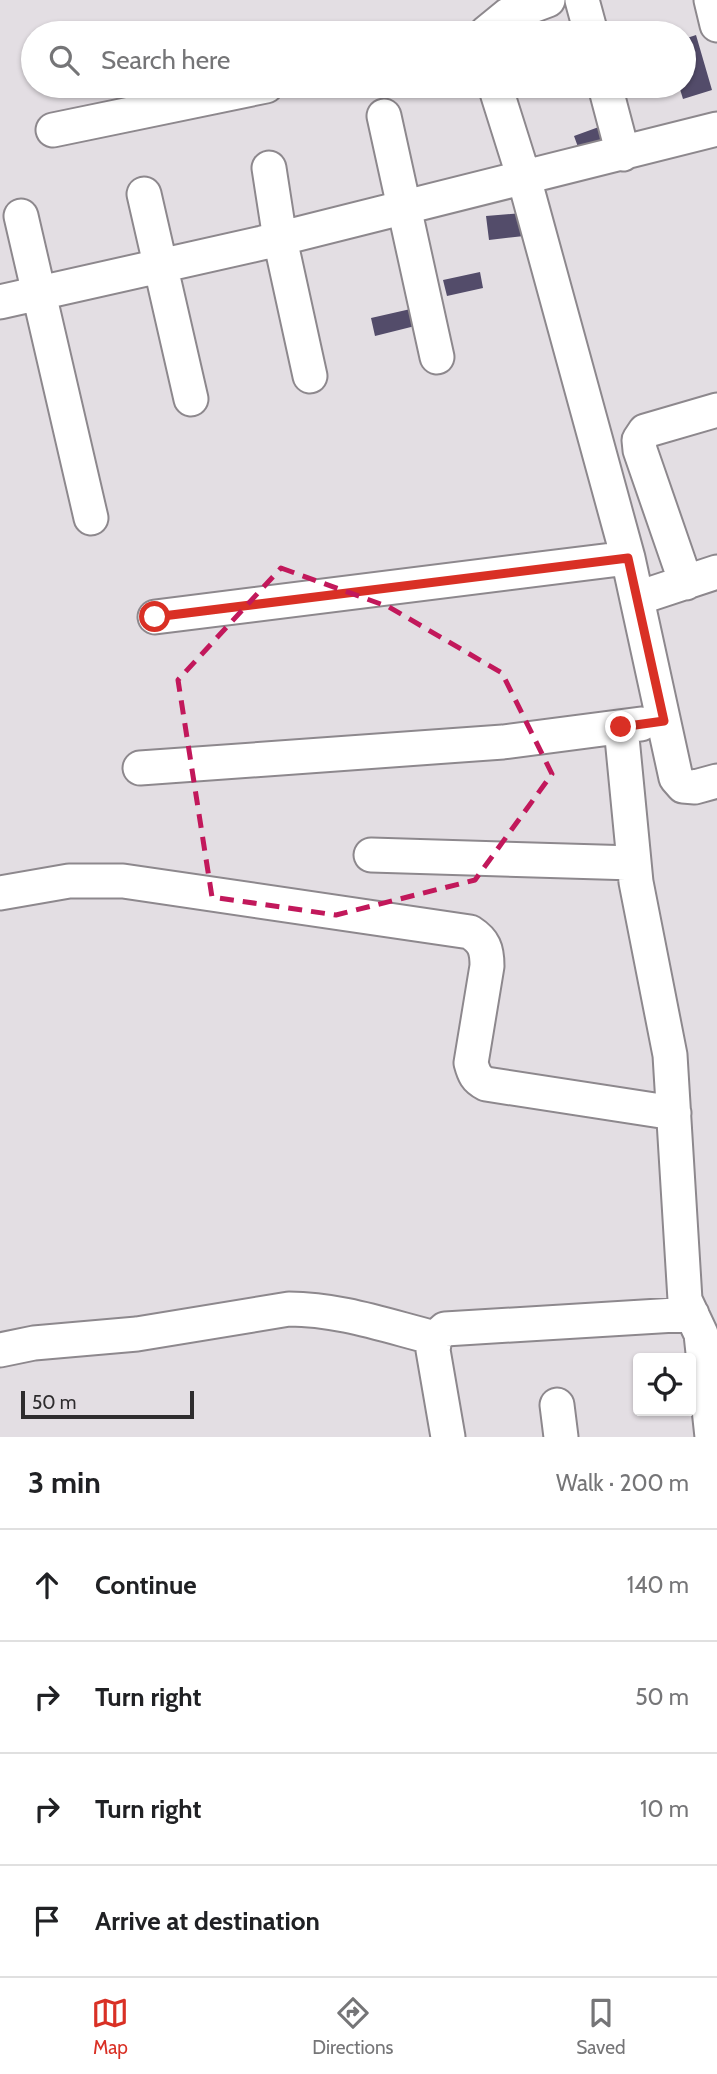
<!DOCTYPE html>
<meta charset="utf-8">
<style>
:root{--surface:#fff;--page:#f6f6f6;--text:#202124;--muted:#757577;--line:#e0e0e0;--accent:#d93025}
body{margin:0;font-family:Cabin,sans-serif;background:var(--page);color:var(--text)}
.controls{position:absolute;right:21px;bottom:21px;display:grid;overflow:hidden;border-radius:7px;box-shadow:0 2px 5px #0004}
.controls button{width:63px;height:63px;display:grid;place-items:center;padding:0;border:0;border-bottom:2px solid var(--line);background:var(--surface);color:var(--text);font:35px sans-serif}
.scale{position:absolute;left:21px;bottom:18px;width:173px;box-sizing:border-box;padding-left:7px;border:4px solid #2e2c2e;border-top:0;font-size:19px;line-height:24px;white-space:nowrap;color:#2e2c2e;-webkit-text-stroke:5px #e3dee3;paint-order:stroke}
.stop{position:absolute;width:21px;height:21px;margin:-16px;border:5px solid #d93025;border-radius:50%;background:#fff}
.stop.end{background:#d93025;border-color:#fff;box-shadow:0 2px 7px #0008}
.list{margin:0;padding:0;list-style:none}
h2{display:flex;justify-content:space-between;align-items:center;height:91px;margin:0;padding:0 28px;font-size:30px}
h2 small{font-size:23px;font-weight:400;color:var(--muted)}
.list li{display:grid;grid-template-columns:46px 1fr auto;gap:21px;align-items:center;box-sizing:border-box;height:112px;padding:0 28px;border-top:2px solid var(--line)}
.list b{display:block;font-size:26px;white-space:nowrap}
.list em{font-size:23px;font-style:normal;color:var(--muted)}
.icon{flex:none;width:38px;height:38px;fill:none;stroke:currentColor;stroke-width:2;stroke-linecap:round;stroke-linejoin:round}
.map{position:relative;flex:none;width:717px;height:1437px;overflow:hidden}
.search{position:absolute;background:var(--surface);box-shadow:0 2px 5px #0004;left:21px;right:21px;top:21px;height:77px;display:flex;align-items:center;gap:18px;box-sizing:border-box;padding:0 24px;border-radius:38px;color:var(--muted);font-size:26px}
.sheet{height:539px;background:var(--surface)}
nav{display:flex;justify-content:space-around;align-items:center;box-sizing:border-box;height:98px;border-top:2px solid var(--line);background:var(--surface);font-size:19px;color:var(--muted)}
nav a{display:grid;justify-items:center;gap:4px}
nav .on{color:var(--accent)}
.map>svg:first-child{display:block}
</style>
<div class="map">
<svg width="717" height="1437" viewBox="0 0 717 1437">
<rect width="100%" height="100%" fill="#e3dee3"/>
<path fill="#534c6a" d="M696 35 712 90 683 99 679 86H684V39Z
M607 124 614 146 582 158 574 136Z
M522 213 524 236 489 240 486 216Z
M480 272 483 288 447 296 443 280Z
M415 308 419 325 375 336 371 318Z"/>
<g fill="none" stroke-linecap="round" stroke-linejoin="round">
<g stroke="#8d888d" stroke-width="37">
<path id="minor" d="M582 0 591 33
M711 0 717 25
M486 33 508 15 548 0
M495 86 524 178 628 558 676 778 683 786 695 787 717 781
M605 86 623 154
M384 116 437 357
M53 130 266 86
M269 168 280 239 310 376
M144 194 191 399
M21 216 91 518
M0 302 262 243 717 129
M686 583 640 450 639 440 645 431 717 410
M638 598 717 572
M155 617 628 558
M621 727 636 882 670 1055 685 1300 701 1334 712 1437
M140 768 503 742 641 724
M371 855 634 863
M0 893 69 881H123L470 932C484 941 487 949 487 966L471 1063C474 1074 476 1079 486 1084L674 1113
M0 1350 34 1343 137 1334 289 1309C339 1309 387 1326 435 1338
M557 1405 561 1437
M448 1437 433 1350 435 1338 445 1329 692 1314"/>
</g>
<use href="#minor" stroke="#fff" stroke-width="33"/>
</g>
<g fill="none" stroke-linecap="round" stroke-linejoin="round">
<path stroke="#d93025" stroke-width="9" d="M155 617 628 558 664 721 621 727"/>
</g>
<path fill="none" stroke="#c2185b" stroke-width="5" stroke-dasharray="14 9" stroke-linejoin="round" d="M281 568 389 607 502 673 552 774 475 880 336 915 212 897 178 680Z"/>
</svg>
<div class="controls">
<button><svg class="icon" aria-label="locate" viewBox="0 0 24 24"><circle cx="12" cy="12" r="6"/><path d="M12 2v4M12 18v4M2 12h4M18 12h4"/></svg></button>
</div>
<div class="scale">50 m</div>
<div class="stop" style="left:155px;top:617px"></div>
<div class="stop end" style="left:621px;top:727px"></div>
<div class="search"><svg class="icon" aria-label="search" viewBox="0 0 24 24"><circle cx="10" cy="10" r="6"/><path d="M15 15l6 6"/></svg>Search here</div>
</div>
<section class="sheet">
<h2>3 min<small>Walk · 200 m</small></h2>
<ul class="list">
<li><svg class="icon" aria-label="ahead" viewBox="0 0 24 24"><path d="M12 20V5M6 11l6-6 6 6"/></svg><div><b>Continue</b></div><em>140 m</em></li>
<li><svg class="icon" aria-label="right" viewBox="0 0 24 24"><path d="M7 20v-9h11M14 6l5 5-5 5"/></svg><div><b>Turn right</b></div><em>50 m</em></li>
<li><svg class="icon" aria-label="right" viewBox="0 0 24 24"><path d="M7 20v-9h11M14 6l5 5-5 5"/></svg><div><b>Turn right</b></div><em>10 m</em></li>
<li><svg class="icon" aria-label="arrive" viewBox="0 0 24 24"><path d="M6 21V4h12l-3 4 3 4H6"/></svg><div><b>Arrive at destination</b></div></li>
</ul>
</section>
<nav>
<a class="on"><svg class="icon" aria-label="map" viewBox="0 0 24 24"><path d="M3 6l6-2 6 2 6-2v14l-6 2-6-2-6 2zM9 4v14M15 6v14"/></svg>Map</a>
<a><svg class="icon" aria-label="directions" viewBox="0 0 24 24"><path d="M12 3l9 9-9 9-9-9zM9 14v-3h6M13 9l2 2-2 2"/></svg>Directions</a>
<a><svg class="icon" aria-label="saved" viewBox="0 0 24 24"><path d="M7 4h10v16l-5-4-5 4z"/></svg>Saved</a>
</nav>
